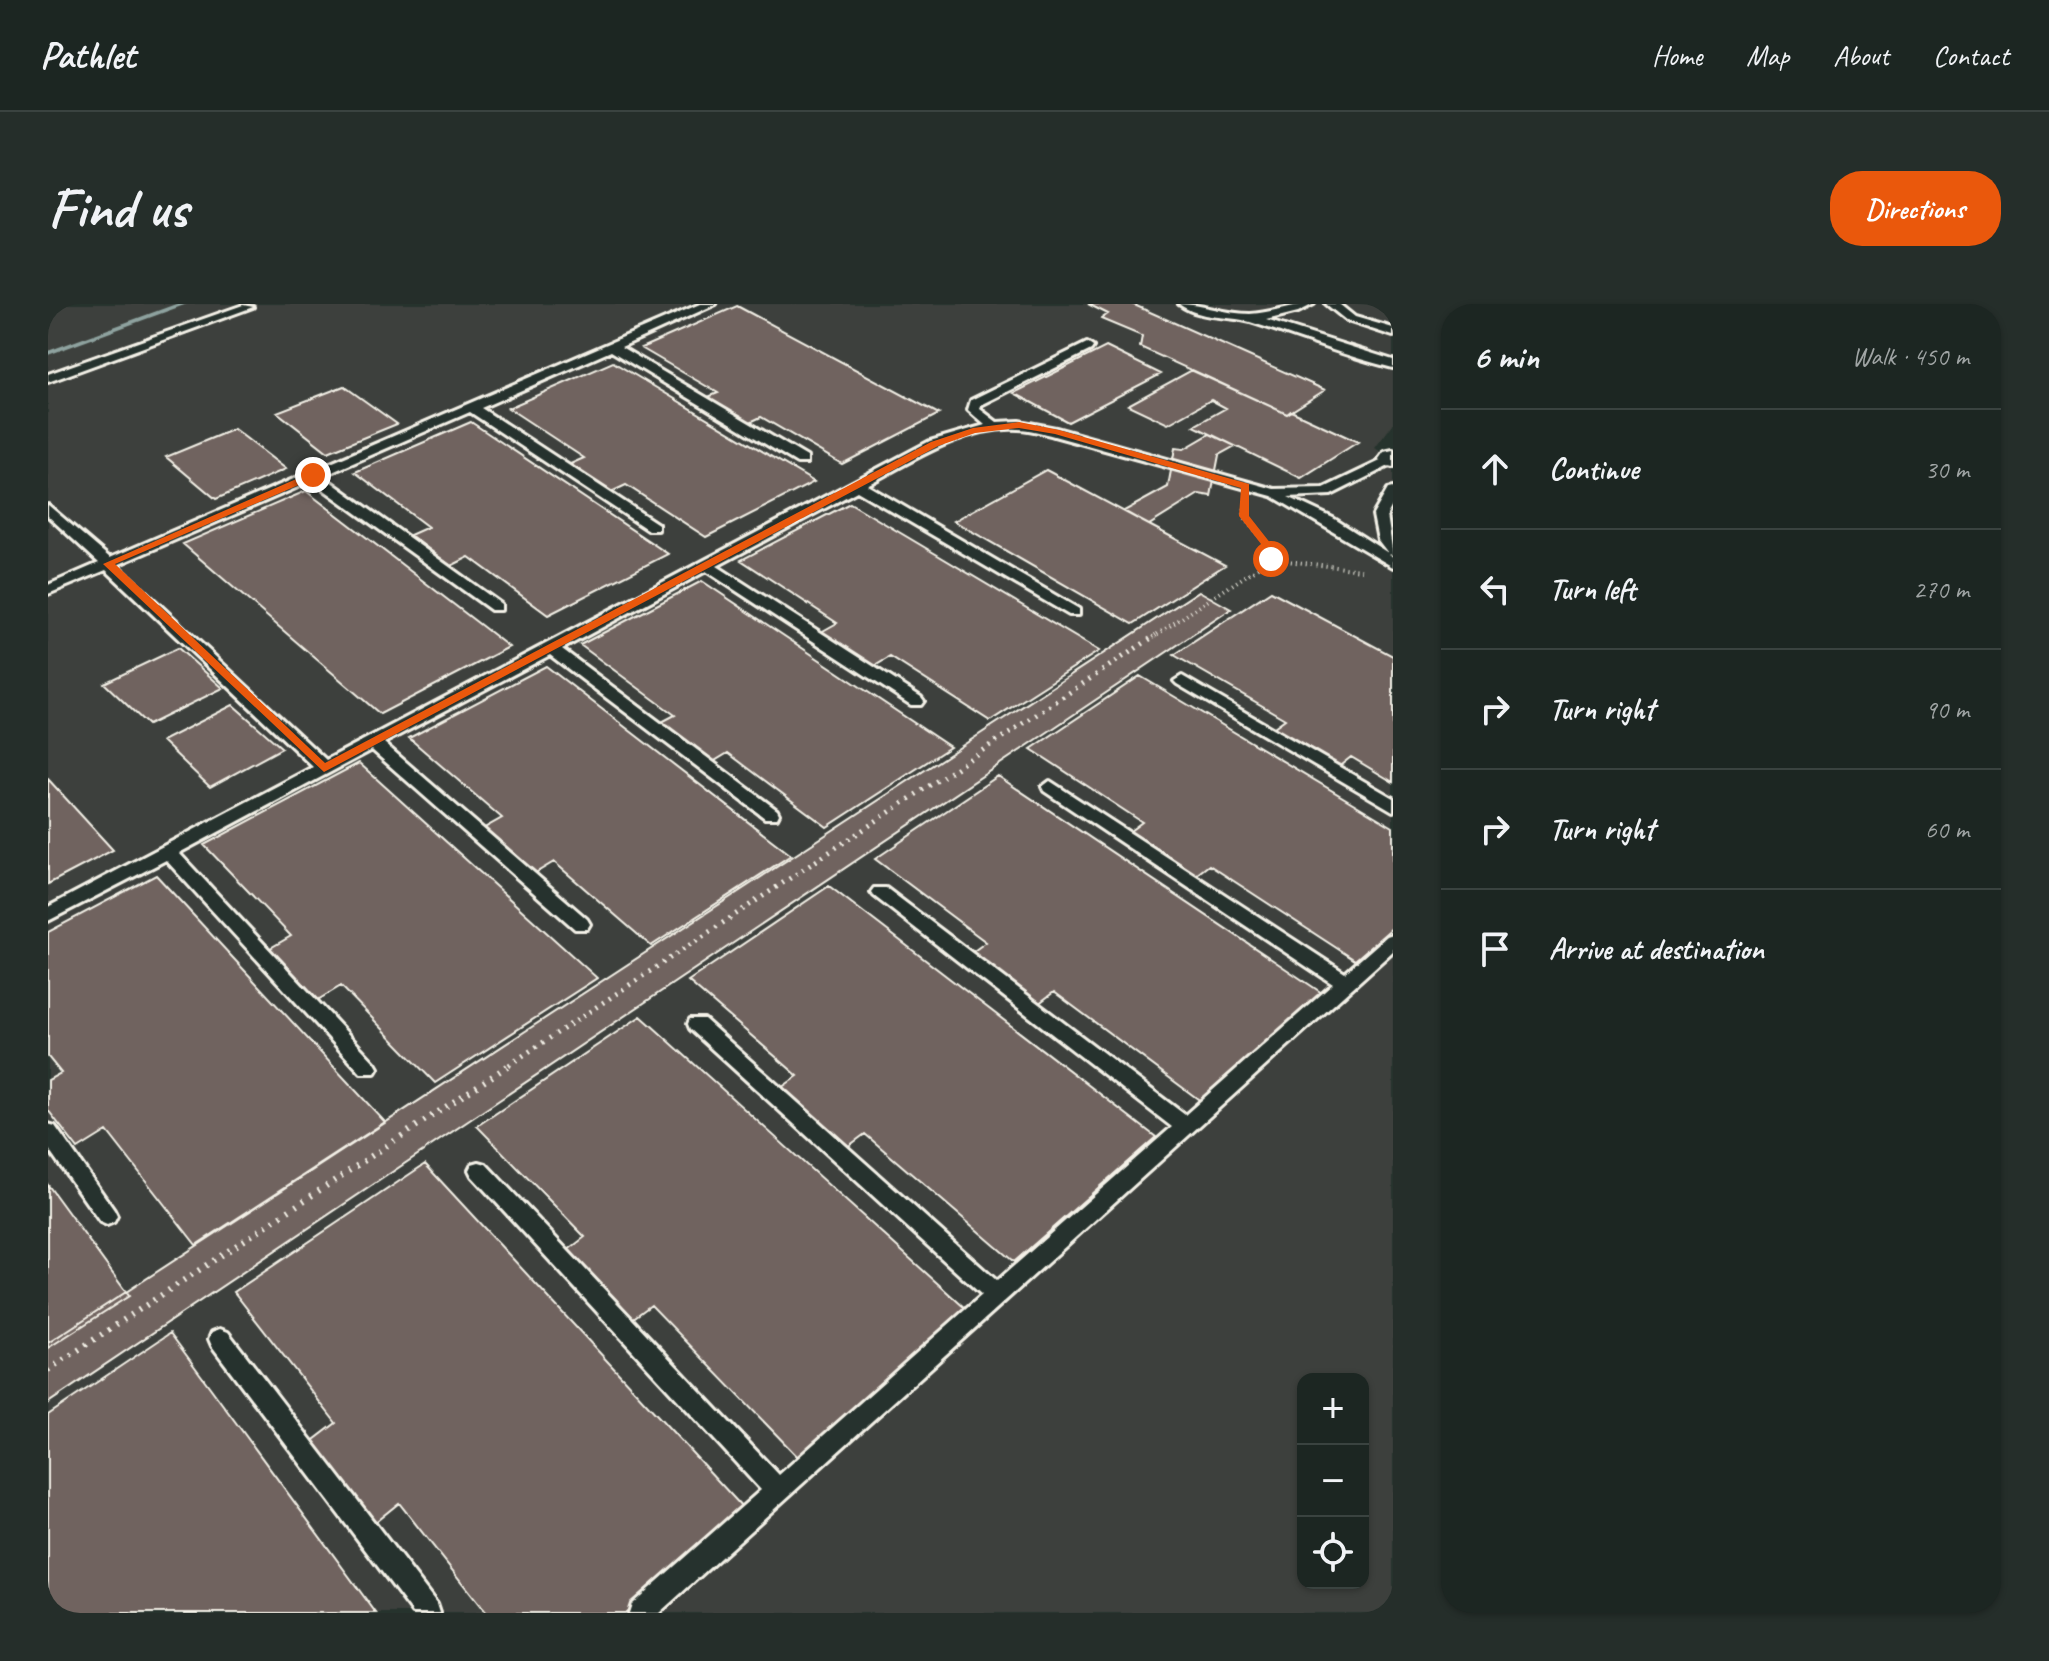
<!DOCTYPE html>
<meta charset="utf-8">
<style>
:root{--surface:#1c2622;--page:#252e2a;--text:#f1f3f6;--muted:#a0a5a5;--line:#3a4340;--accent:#ea580c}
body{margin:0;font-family:Caveat,sans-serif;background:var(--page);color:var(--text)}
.controls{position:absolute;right:24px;bottom:24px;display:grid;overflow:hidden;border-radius:16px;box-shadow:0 2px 6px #0004}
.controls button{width:72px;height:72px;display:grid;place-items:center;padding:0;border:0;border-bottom:2px solid var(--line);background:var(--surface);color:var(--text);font:40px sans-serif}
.stop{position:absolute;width:24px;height:24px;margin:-18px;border:6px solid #ea580c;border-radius:50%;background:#fff}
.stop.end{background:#ea580c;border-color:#fff;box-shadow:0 2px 8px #0008}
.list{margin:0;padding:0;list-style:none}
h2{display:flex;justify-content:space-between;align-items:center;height:104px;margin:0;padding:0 32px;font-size:34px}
h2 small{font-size:26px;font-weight:400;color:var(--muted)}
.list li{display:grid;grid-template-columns:52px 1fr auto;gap:24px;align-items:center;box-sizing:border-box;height:120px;padding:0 32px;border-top:2px solid var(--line)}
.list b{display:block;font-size:30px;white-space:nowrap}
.list em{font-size:26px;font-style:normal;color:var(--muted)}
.icon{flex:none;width:44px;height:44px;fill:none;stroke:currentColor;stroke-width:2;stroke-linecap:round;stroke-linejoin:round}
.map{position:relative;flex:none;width:1345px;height:1309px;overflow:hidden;border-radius:32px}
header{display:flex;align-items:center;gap:48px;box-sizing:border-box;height:112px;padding:0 40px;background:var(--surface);border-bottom:2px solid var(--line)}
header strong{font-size:38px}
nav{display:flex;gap:44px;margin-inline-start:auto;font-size:28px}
.intro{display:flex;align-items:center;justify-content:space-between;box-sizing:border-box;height:192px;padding:0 48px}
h1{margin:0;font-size:56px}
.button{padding:20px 36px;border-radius:32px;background:var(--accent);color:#fff;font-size:28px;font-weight:700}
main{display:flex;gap:48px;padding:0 48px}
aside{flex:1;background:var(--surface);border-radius:32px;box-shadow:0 2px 6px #0004}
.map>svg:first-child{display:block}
</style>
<header>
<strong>Pathlet</strong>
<nav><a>Home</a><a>Map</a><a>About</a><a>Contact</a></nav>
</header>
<div class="intro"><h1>Find us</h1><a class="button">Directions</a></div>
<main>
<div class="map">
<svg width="1345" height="1309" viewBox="0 0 1345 1309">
<rect width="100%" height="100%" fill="#26332d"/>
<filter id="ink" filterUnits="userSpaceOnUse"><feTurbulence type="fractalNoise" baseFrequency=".0125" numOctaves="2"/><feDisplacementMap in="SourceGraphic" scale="16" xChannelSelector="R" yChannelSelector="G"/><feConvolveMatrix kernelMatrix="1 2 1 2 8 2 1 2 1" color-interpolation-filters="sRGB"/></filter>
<g filter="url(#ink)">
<path fill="#3c413c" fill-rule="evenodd" d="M0 0H1345V120L1327 144 1345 156V1296L1335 1309H0ZM1255 1075H1315V1279H1255Z"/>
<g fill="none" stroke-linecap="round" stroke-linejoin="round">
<path fill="#8ea29f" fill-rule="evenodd" d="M128 0H139L0 51V47Z"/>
</g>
<path fill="#70635e" stroke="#f4f1e8" stroke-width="2" d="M1040 0H1084L1277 86 1239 110 1092 43 1094 32 1053 15 1060 10Z
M689 2 891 110 794 160 713 113 698 120 655 95 670 89 593 44Z
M1058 43 1113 70 1020 118 966 89Z
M565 58 766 178 658 233 578 181 561 189 520 161 536 154 460 104Z
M1144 66 1239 110 1243 107 1310 138 1253 174 1146 122 1178 104 1163 96 1120 120 1080 101Z
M296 82 349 120 280 148 229 108Z
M423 118 620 250 500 311 421 253 403 262 362 231 380 223 307 168Z
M186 125 238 165 168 195 118 153Z
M1162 130 1187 142 1171 151 1163 192 1151 190 1101 221 1076 207 1120 183 1127 144 1136 145Z
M998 166 1101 221 1177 261 1085 320 906 217Z
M258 187 426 316 461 343 332 410 135 240Z
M802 199 1051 347 942 417 842 353 825 363 773 328 789 319 693 256Z
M654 277 902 443 779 523 680 449 660 461 608 421 627 411 532 341Z
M1151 287 1183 305 0 1099V1039Z
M1223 287 1345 352V478L1303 453 1288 465 1222 426 1237 415 1126 351Z
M130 344 175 384 100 421 56 379Z
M498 362 743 551 603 642 506 558 484 571 433 526 454 514 361 434Z
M1092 372 1345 523V623L1307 656 1161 561 1144 574 1078 530 1094 518 983 445Z
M185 401 234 444 162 483 114 437Z
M311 459 549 674 387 779 293 682 268 697 219 646 243 632 156 541Z
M950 472 1277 691 1154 798 1006 688 986 703 919 652 938 638 827 555Z
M0 475 65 546 0 580Z
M108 571 337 818 148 941 59 827 30 845 0 806V776L13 769 0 753V628Z
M781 582 1108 833 966 958 817 830 794 847 727 788 750 772 640 677Z
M593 712 918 1005 750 1153 603 1001 576 1021 511 953 537 933 429 822Z
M377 860 696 1205 577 1309H438L351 1199 320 1224 258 1142 288 1119 186 988Z
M0 881 81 992 0 1044Z
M122 1029 328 1309H0V1111Z"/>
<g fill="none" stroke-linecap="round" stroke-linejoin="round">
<g stroke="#f4f1e8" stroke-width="6">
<path id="service" d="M652 0H668L573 43 759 153V159H749L563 47 433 104 610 220V226H600L422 108 275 172 453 300V306H443L264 177 69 261 278 456 882 137 937 121 920 106 923 96 1039 39 1045 43 1043 46 933 101 932 105 949 118 971 117 1008 124 1226 185 1276 184 1345 151V160L1283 191 1240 193 1285 214 1340 249 1330 236 1325 211 1340 185 1345 184V200L1339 211 1345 251 1341 250 1345 253V263L1224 192 1006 132C994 129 982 125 970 125 916 122 864 157 819 181L1031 305V311H1021L809 187 669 262 873 393 876 397 873 401H863L658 267 514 345 729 506 731 510 729 514H717L502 351 336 439 539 615 542 620 539 625H527L324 446 131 549 327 759 330 764 327 769H313L118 556 0 617V603L265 463 58 266 0 290V281L51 259 0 212V201L62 254Z
M1131 0C1155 0 1177 10 1202 10 1224 9 1244 0 1266 0L1250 8 1218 16 1345 56V64C1296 52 1250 33 1202 18 1179 11 1152 16 1131 0Z
M1278 0H1291L1307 13 1345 24V32L1299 17Z
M195 1 205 3 0 78V70Z
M1134 372 1345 494V507L1129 380 1126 377Z
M1002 477 1297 669 1339 632 1345 630V647L611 1309H581L584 1300 713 1186 424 872 421 866 424 860 431 858 438 860 731 1171 934 991 642 725 640 720 642 715H656L949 977 1124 823 826 592 823 588 826 584H838L1137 811 1285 680 996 487 994 483Z
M0 820 7 822 66 906 69 912 66 918 59 921 52 918 0 844Z
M172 1025 180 1028 389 1300 392 1309H365L164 1042 161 1035 164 1028Z"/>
</g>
<g stroke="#f4f1e8" stroke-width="6">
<path id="minor" d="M1345 146V163L1335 161 1331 155 1336 148Z"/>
</g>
<path stroke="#f4f1e8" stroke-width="4" stroke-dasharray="1 4" stroke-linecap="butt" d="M1223 255 1313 266
M1105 333 1223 255 1222 245 1196 212 1197 201"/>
<path stroke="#f4f1e8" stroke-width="5" stroke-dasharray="2 6" stroke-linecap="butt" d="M461 761 1108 331"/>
<path stroke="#f4f1e8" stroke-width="6" stroke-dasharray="2 7" stroke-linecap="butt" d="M0 1066 464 759"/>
<use href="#service" fill="#26332d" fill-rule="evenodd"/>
<use href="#minor" fill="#26332d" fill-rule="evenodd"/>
</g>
</g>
<path fill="#ea580c" d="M971 118 1011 126 1201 180V212L1227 245 1228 255 1219 257 1217 245 1191 212 1193 184 1007 130 971 124 927 129 890 142 276 468 55 260 262 169H269V173L67 260 277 459 883 138 925 124Z"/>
</svg>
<div class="controls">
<button>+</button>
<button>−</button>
<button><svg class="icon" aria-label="locate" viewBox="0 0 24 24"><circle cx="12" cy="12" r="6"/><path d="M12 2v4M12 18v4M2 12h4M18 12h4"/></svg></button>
</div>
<div class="stop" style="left:1223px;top:255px"></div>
<div class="stop end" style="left:265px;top:171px"></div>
</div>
<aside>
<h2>6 min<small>Walk · 450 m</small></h2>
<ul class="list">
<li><svg class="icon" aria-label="ahead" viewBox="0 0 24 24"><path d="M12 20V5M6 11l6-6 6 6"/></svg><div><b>Continue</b></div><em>30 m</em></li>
<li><svg class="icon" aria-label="left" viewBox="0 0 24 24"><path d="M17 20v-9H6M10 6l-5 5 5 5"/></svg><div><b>Turn left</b></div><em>270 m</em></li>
<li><svg class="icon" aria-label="right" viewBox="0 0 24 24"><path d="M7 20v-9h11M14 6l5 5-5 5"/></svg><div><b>Turn right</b></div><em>90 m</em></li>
<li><svg class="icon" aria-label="right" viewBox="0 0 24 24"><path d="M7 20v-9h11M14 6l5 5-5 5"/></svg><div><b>Turn right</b></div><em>60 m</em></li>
<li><svg class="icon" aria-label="arrive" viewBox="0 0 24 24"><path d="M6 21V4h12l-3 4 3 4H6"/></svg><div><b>Arrive at destination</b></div></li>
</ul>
</aside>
</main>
